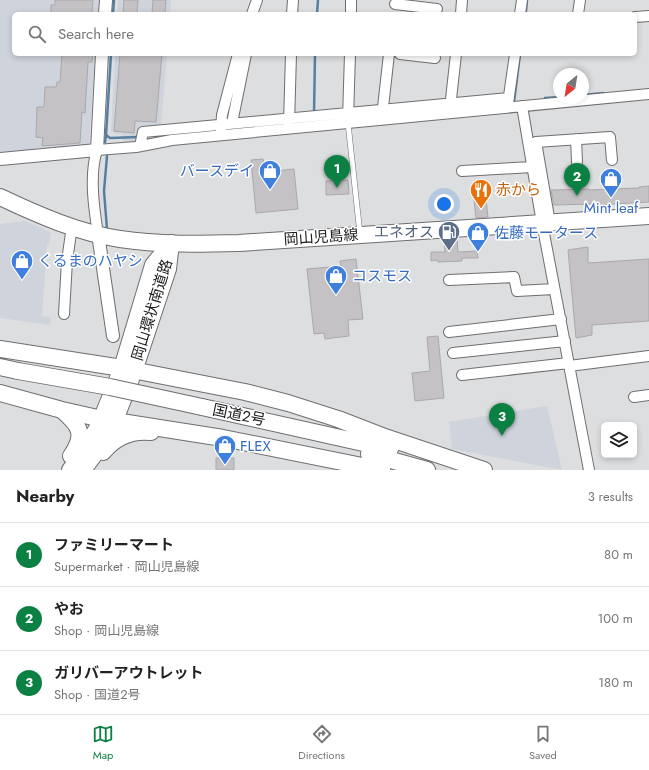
<!DOCTYPE html>
<meta charset="utf-8">
<style>
:root{--surface:#fff;--page:#f6f6f6;--text:#222;--muted:#767676;--line:#e0e0e0;--accent:#0b8043}
body{margin:0;font-family:Jost,"Noto Sans JP",sans-serif;background:var(--page);color:var(--text)}
.controls{position:absolute;right:12px;bottom:12px;display:grid;overflow:hidden;border-radius:6px;box-shadow:0 2px 6px #0003}
.controls button{width:36px;height:36px;display:grid;place-items:center;padding:0;border:0;border-bottom:1px solid var(--line);background:var(--surface);color:var(--text);font:20px sans-serif}
.compass{position:absolute;left:553px;top:68px;width:36px;height:36px;border-radius:50%;background:var(--surface);box-shadow:0 2px 6px #0003;rotate:210deg}
.you{position:absolute;left:444px;top:204px;width:14px;height:14px;margin:-10px;border:3px solid #fff;border-radius:50%;background:#1a73e8;box-shadow:0 0 0 6px #1a73e833}
.badge{display:grid;place-items:center;width:26px;height:26px;border-radius:50%;background:var(--accent);color:#fff;font-size:13px;font-weight:700}
.pin{position:absolute;translate:-50% -33px;filter:drop-shadow(0 1px 2px #0008)}
.pin::after{content:'';position:absolute;top:21px;width:14px;height:12px;background:inherit;clip-path:polygon(0 0,100% 0,50% 100%)}
.list{margin:0;padding:0;list-style:none}
h2{display:flex;justify-content:space-between;align-items:center;height:52px;margin:0;padding:0 16px;font-size:17px}
h2 small{font-size:13px;font-weight:400;color:var(--muted)}
.list li{display:grid;grid-template-columns:26px 1fr auto;gap:12px;align-items:center;box-sizing:border-box;height:64px;padding:0 16px;border-top:1px solid var(--line)}
.list b{display:block;font-size:15px;white-space:nowrap}
.list p{margin:0;font-size:13px;white-space:nowrap;color:var(--muted)}
.list em{font-size:13px;font-style:normal;color:var(--muted)}
.icon{flex:none;width:22px;height:22px;fill:none;stroke:currentColor;stroke-width:2;stroke-linecap:round;stroke-linejoin:round}
.map{position:relative;flex:none;width:649px;height:470px;overflow:hidden}
.search{position:absolute;background:var(--surface);box-shadow:0 2px 6px #0003;left:12px;right:12px;top:12px;height:44px;display:flex;align-items:center;gap:10px;box-sizing:border-box;padding:0 14px;border-radius:6px;color:var(--muted);font-size:15px}
.sheet{height:244px;background:var(--surface)}
nav{display:flex;justify-content:space-around;align-items:center;box-sizing:border-box;height:56px;border-top:1px solid var(--line);background:var(--surface);font-size:11px;color:var(--muted)}
nav a{display:grid;justify-items:center;gap:2px}
nav .on{color:var(--accent)}
.map>svg:first-child{display:block}
</style>
<div class="map">
<svg width="649" height="470" viewBox="0 0 649 470">
<rect width="100%" height="100%" fill="#dddee0"/>
<path fill="#ced3dc" d="M0 0H99L98 14H14V54H95L89 145 0 152Z
M118 0H171L170 14H117Z
M115 54H167L161 125 150 129 142 141 123 142V134H116L111 131Z
M25 221 51 232 49 245H47L42 316 51 317 50 325 0 318V224Z
M547 406 562 470 452 449 449 422Z"/>
<g fill="none" stroke-linecap="round" stroke-linejoin="round">
<path stroke="#557fa1" stroke-width="2.5" d="M526 11 527 0
M113 14 114 0
M317 14 318 0
M111 54 106 135 110 138 139 137
M583 95 603 93
M545 98 559 97
M514 102 520 54
M314 114 315 54
M105 142 106 135
M107 229 104 191 107 156"/>
</g>
<path fill="#c4c2c4" stroke="#aaa8aa" d="M55 0H93L92 14H51V5H55Z
M124 0H138L137 14H123Z
M153 0H166L165 14H152Z
M62 54H93L92 62H88L85 113 82 112 80 143 42 146 43 138 36 137 37 107H44L45 87H56L57 82H60Z
M120 54H162L156 122 135 121 134 133 114 131Z
M263 159 265 172 294 169 298 209 256 213 251 160Z
M348 180 349 194 326 195V181Z
M649 186V202L594 205V204L554 205 551 190 589 189V190L639 188V187Z
M486 199 488 217 476 218 474 200Z
M457 238 458 252 477 251 478 258H462V261L438 262 437 260 431 261V252H445L444 239Z
M588 247V263L649 259V321L592 325V335L576 338 568 250Z
M356 259 363 319 348 320 349 336 325 339 324 333 314 334 307 269 341 266 340 261Z
M438 336 444 398 415 401 412 373 430 371 427 337Z
M216 458H234V470H216Z"/>
<g fill="none" stroke-linecap="round" stroke-linejoin="round">
<g stroke="#6e6e70" stroke-width="6">
<path id="service" d="M348 123 360 234"/>
</g>
<g stroke="#6e6e70" stroke-width="12">
<path id="minor" d="M395 4 437 9
M252 14 257 0
M292 14 293 0
M351 14V0
M461 14 462 0
M520 14 522 0
M578 14 580 0
M635 17 649 16
M400 54 435 58
M508 103 515 54
M522 106 542 223 589 470
M450 108 456 54
M382 116 389 54
M348 118 350 54
M232 123 246 54
M289 124 291 54
M221 131 222 115 238 54
M576 139 577 162
M140 146 143 132 509 98
M462 171 532 167
M550 223 536 142 610 137 612 160
M98 234C94 209 89 175 97 150L136 147 172 140 649 94
M449 280 514 277 517 291 554 289
M64 314 67 261 72 226
M449 332 561 319
M453 353 565 341
M569 366 649 356
M462 375 569 363
M634 397 649 395"/>
</g>
<g stroke="#6e6e70" stroke-width="14">
<path id="tertiary" d="M105 14 106 0
M0 159 97 150 102 54
M98 234 113 336"/>
</g>
<g stroke="#6e6e70" stroke-width="18">
<path id="primary" d="M0 197C38 215 79 233 120 239 159 245 200 244 239 243L649 216"/>
</g>
<g stroke="#6e6e70" stroke-width="18">
<path id="trunk" d="M0 349 122 368 245 392 288 403 338 419 382 436 484 470
M0 367 18 371
M0 393 62 410 102 419 223 438 382 470
M202 407 390 449
M62 410C80 426 86 434 71 456
M103 452C116 436 132 430 151 432
M369 454 427 470
M70 470 82 454 99 425 122 368 153 265 171 243
M83 470 106 439 115 420 134 371 168 269 171 243"/>
</g>
<use href="#service" stroke="#fff" stroke-width="5"/>
<use href="#minor" stroke="#fff" stroke-width="10"/>
<use href="#tertiary" stroke="#fff" stroke-width="12"/>
<use href="#primary" stroke="#fff" stroke-width="16"/>
<use href="#trunk" stroke="#fff" stroke-width="16"/>
<g stroke="#6e6e70" stroke-width="18" stroke-linecap="butt">
<path id="trunk-bridge" d="M18 371 110 387 202 407"/>
</g>
<use href="#trunk-bridge" stroke="#fff" stroke-width="16"/>
</g>
<defs>
<g id="shop-pin" transform="scale(1.15)"><path d="M0 17L-7.5 6A9.5 9.5 0 1 1 7.5 6Z" fill="#3f7fe0" stroke="#fff"/><path d="M-5-2.5h2.3a2.7 3.5 0 0 1 5.4 0H5L5.5 6h-11ZM-1.5-2.5h3a1.5 2.3 0 0 0-3 0Z" fill="#fff"/></g>
<g id="restaurant-pin" transform="scale(1.15)"><path d="M0 17L-7.5 6A9.5 9.5 0 1 1 7.5 6Z" fill="#e8710a" stroke="#fff"/><path d="M-5-6h1v4h1v-4h1v4h1v-4h1v5L-1.5 .5V6h-2V.5L-5-1ZM5-6V6H3V1.5H1.5Q1.5-4 5-6Z" fill="#fff"/></g>
<g id="fuel-pin" transform="scale(1.15)"><path d="M0 17L-7.5 6A9.5 9.5 0 1 1 7.5 6Z" fill="#5c6f8a" stroke="#fff"/><path d="M-5.5-6h7V0h2V4h1.3V-2.5L3-4.5l.8-.8L6-3V5H2.5V1h-1V6h-7ZM-4.2-4.7v3.2H.2V-4.7Z" fill="#fff"/></g>
</defs>
<g fill-rule="evenodd">
<use href="#shop-pin" x="270" y="171"/>
<use href="#shop-pin" x="611" y="179"/>
<use href="#restaurant-pin" x="481" y="190"/>
<use href="#fuel-pin" x="449" y="232"/>
<use href="#shop-pin" x="478" y="233"/>
<use href="#shop-pin" x="22" y="261"/>
<use href="#shop-pin" x="336" y="276"/>
<use href="#shop-pin" x="225" y="446"/>
</g>
<g text-anchor="middle" stroke-width="3" stroke-linejoin="round" paint-order="stroke">
<g font-size="15" fill="#366cbe" stroke="#fff" text-anchor="start">
<text x="254" y="176" text-anchor="end">バースデイ</text>
<text x="611" y="213" text-anchor="middle">Mint leaf</text>
<text x="494" y="238">佐藤モータース</text>
<text x="38" y="266">くるまのハヤシ</text>
<text x="352" y="281">コスモス</text>
<text x="240" y="451">FLEX</text>
</g>
<g font-size="15" fill="#c56008" stroke="#fff" text-anchor="start">
<text x="496" y="195">赤から</text>
</g>
<g font-size="15" fill="#4e5e75" stroke="#fff" text-anchor="end">
<text x="434" y="237">エネオス</text>
</g>
<g font-size="15" fill="#1c1c1d" stroke="#fff">
<text transform="translate(321 237) rotate(-4)" y="5">岡山児島線</text>
<text transform="translate(152 310) rotate(-73)" y="5">岡山環状南道路</text>
<text transform="translate(239 415) rotate(12)" y="5">国道2号</text>
</g>
</g>
</svg>
<div class="controls">
<button><svg class="icon" aria-label="layers" viewBox="0 0 24 24"><path d="M12 4l9 5-9 5-9-5zM3 14l9 5 9-5"/></svg></button>
</div>
<svg class="compass" viewBox="-18 -18 36 36"><path d="M0-13l5 13h-10z" fill="#e53935"/><path d="M0 13l5-13h-10z" fill="#767676"/></svg>
<div class="you"></div>
<div class="pin badge" style="left:337px;top:188px">1</div>
<div class="pin badge" style="left:577px;top:196px">2</div>
<div class="pin badge" style="left:502px;top:436px">3</div>
<div class="search"><svg class="icon" aria-label="search" viewBox="0 0 24 24"><circle cx="10" cy="10" r="6"/><path d="M15 15l6 6"/></svg>Search here</div>
</div>
<section class="sheet">
<h2>Nearby<small>3 results</small></h2>
<ul class="list">
<li><span class="badge">1</span><div><b>ファミリーマート</b><p>Supermarket · 岡山児島線</p></div><em>80 m</em></li>
<li><span class="badge">2</span><div><b>やお</b><p>Shop · 岡山児島線</p></div><em>100 m</em></li>
<li><span class="badge">3</span><div><b>ガリバーアウトレット</b><p>Shop · 国道2号</p></div><em>180 m</em></li>
</ul>
</section>
<nav>
<a class="on"><svg class="icon" aria-label="map" viewBox="0 0 24 24"><path d="M3 6l6-2 6 2 6-2v14l-6 2-6-2-6 2zM9 4v14M15 6v14"/></svg>Map</a>
<a><svg class="icon" aria-label="directions" viewBox="0 0 24 24"><path d="M12 3l9 9-9 9-9-9zM9 14v-3h6M13 9l2 2-2 2"/></svg>Directions</a>
<a><svg class="icon" aria-label="saved" viewBox="0 0 24 24"><path d="M7 4h10v16l-5-4-5 4z"/></svg>Saved</a>
</nav>
